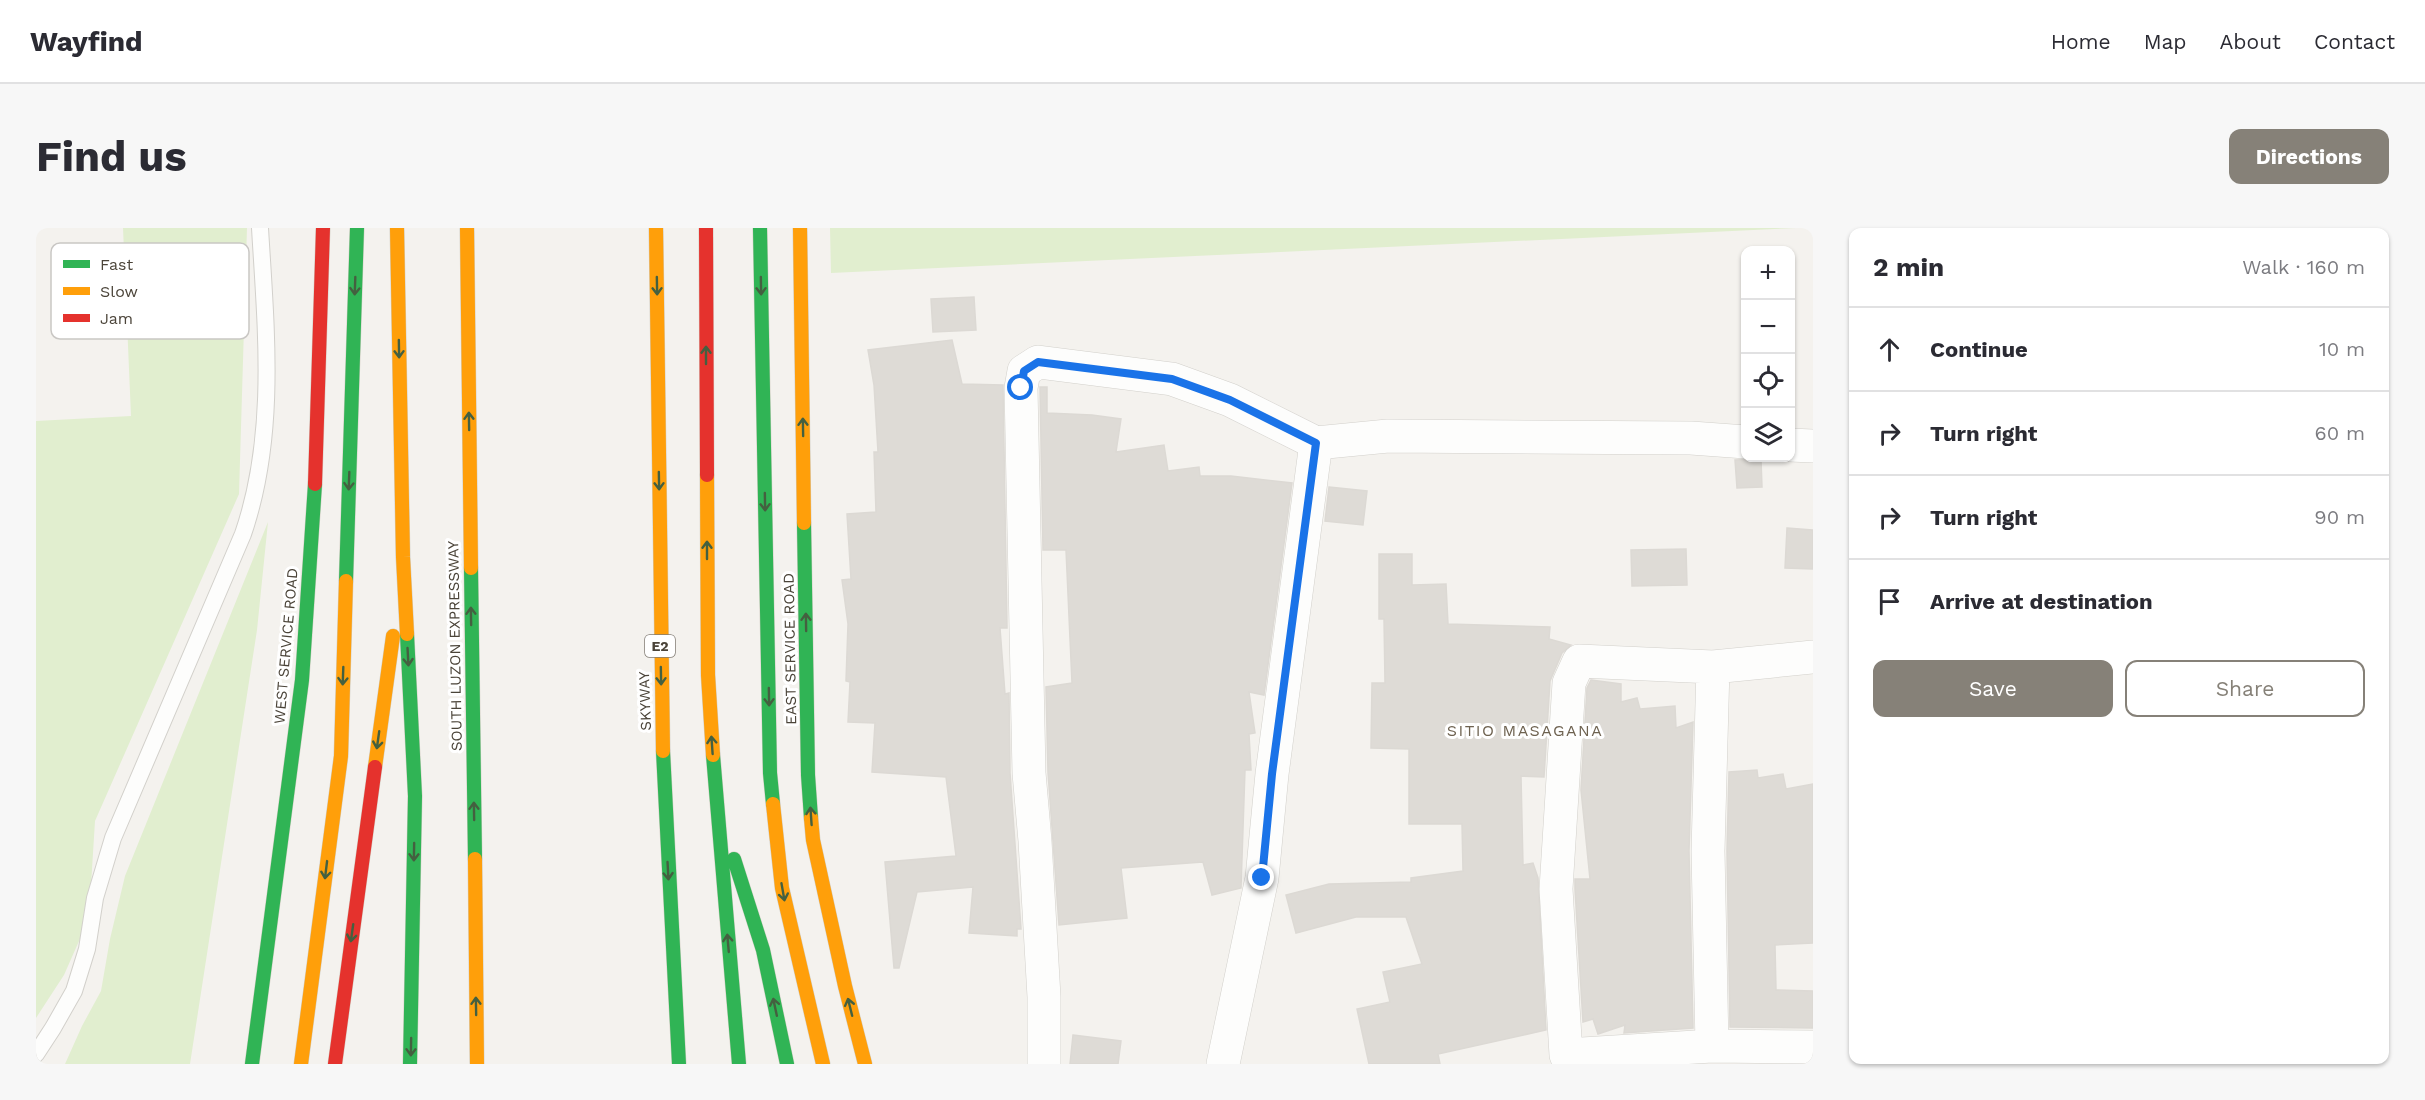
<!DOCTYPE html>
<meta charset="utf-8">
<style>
:root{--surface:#fff;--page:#f7f7f7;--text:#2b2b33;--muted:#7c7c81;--line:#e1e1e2;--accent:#868178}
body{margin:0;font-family:"Work Sans",sans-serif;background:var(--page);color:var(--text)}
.controls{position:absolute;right:18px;top:18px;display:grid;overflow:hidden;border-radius:12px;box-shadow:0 2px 4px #0004}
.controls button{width:54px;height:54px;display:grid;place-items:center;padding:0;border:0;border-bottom:2px solid var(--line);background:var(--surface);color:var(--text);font:30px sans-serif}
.stop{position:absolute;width:18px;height:18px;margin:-14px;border:4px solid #1a73e8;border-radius:50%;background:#fff}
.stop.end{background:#1a73e8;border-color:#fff;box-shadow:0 2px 6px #0008}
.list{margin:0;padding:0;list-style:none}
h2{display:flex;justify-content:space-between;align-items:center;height:78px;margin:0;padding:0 24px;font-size:26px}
h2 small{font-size:20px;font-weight:400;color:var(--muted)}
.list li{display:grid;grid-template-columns:39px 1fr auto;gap:18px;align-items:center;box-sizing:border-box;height:84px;padding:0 24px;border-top:2px solid var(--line)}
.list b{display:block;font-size:22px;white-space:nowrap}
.list em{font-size:20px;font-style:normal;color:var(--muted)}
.actions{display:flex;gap:12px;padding:18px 24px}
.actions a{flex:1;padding:14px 0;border:2px solid var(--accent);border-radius:12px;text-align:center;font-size:21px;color:var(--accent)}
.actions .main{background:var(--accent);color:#fff}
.icon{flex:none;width:33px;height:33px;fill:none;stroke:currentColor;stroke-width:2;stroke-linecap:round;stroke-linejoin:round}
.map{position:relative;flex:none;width:1777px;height:836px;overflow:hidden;border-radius:12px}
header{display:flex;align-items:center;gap:36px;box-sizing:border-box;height:84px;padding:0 30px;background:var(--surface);border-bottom:2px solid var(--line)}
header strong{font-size:28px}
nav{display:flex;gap:33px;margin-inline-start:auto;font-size:21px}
.intro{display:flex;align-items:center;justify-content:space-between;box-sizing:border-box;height:144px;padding:0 36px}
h1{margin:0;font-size:42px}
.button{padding:15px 27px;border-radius:12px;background:var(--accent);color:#fff;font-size:21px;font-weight:700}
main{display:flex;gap:36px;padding:0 36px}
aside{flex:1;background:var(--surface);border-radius:12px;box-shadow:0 2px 4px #0004}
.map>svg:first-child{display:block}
</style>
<header>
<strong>Wayfind</strong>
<nav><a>Home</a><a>Map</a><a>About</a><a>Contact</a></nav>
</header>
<div class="intro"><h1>Find us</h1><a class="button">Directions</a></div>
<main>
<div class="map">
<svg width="1777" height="836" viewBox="0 0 1777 836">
<rect width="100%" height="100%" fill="#f4f2ee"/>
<path fill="#e1eecf" d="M87 0H211L203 266 59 593 55 657 47 704 28 747 0 790V193L95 188Z
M794 0H1760L795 45Z
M232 294 221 402 154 836H29L46 798 65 763 74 711 89 648Z"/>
<path fill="#dedbd6" stroke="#dcd9d4" stroke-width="1.5" d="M938 69 940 102 897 104 895 71Z
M916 112 926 156 967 157 971 400H964L969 466 973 465 974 545 985 701H981V708L933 705 937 659 881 664 863 740H858L849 634 920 628 910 549 836 544 839 495 812 494 814 454 810 453 812 396 806 352 815 351 811 286 840 284 838 224H842L838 157 832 122Z
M1004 159H1011V185L1056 187 1085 191 1080 224 1128 217 1132 243 1163 239 1164 248H1195L1256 255 1228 467 1213 464 1219 505 1213 506 1215 542H1209L1205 660 1176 667 1167 634 1085 640 1091 690 1023 697 1012 544 1010 459 1036 455 1030 322H1007Z
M1725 231 1726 259 1701 260 1699 232Z
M1293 259 1331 263 1327 297 1289 293Z
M1751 300 1777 302V341L1749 340Z
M1650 321 1651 357 1596 358 1595 322Z
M1343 326H1376V357L1410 356 1412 396 1514 399 1513 411 1535 417 1526 425 1514 453 1508 549 1485 548 1487 637 1497 635 1502 650 1510 802 1402 826 1404 836H1333L1321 781 1354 774 1347 744 1386 736 1370 689H1320L1260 705 1250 667 1293 656 1375 654V650L1427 643 1426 596H1373V521L1335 520 1336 455H1349L1348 391H1343Z
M1555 452 1585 456V474L1601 470 1604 481 1639 478 1640 500 1657 494 1653 623 1657 800 1588 805 1589 797 1562 806 1557 791 1547 794 1539 661V651H1554L1545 562 1551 460Z
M1721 542 1722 550 1747 546 1750 561 1777 556V715L1739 717 1740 762 1777 763V800L1694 799 1691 623 1693 544Z
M1037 807 1085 813 1082 836H1034Z"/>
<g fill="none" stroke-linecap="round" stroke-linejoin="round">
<g stroke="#d2d0cb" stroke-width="18">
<path id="lane" d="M0 826 17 800 38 763 51 721 59 670 77 610 207 306C241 207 230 102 224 0"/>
</g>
<g stroke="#d2d0cb" stroke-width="34">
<path id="street" d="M1754 217 1777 218
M1677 439 1672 623 1676 818 1530 827 1520 661 1533 455 1543 433 1677 439 1777 429
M1676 818 1777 819
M1008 836V769L999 613 993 545 985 160 988 143 1002 134 1136 151 1194 172 1280 215 1352 208 1655 210 1710 214
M1187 836 1226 650 1236 546 1280 215"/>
</g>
<g stroke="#d3cfc5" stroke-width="15">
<path id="fast" d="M724 0 734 545 737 576
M768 295 772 547 775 590
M435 340 439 631
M310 353 321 0
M371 406 379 568 374 836
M627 523 643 836
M677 527 703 836
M698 631 727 722 751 836
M216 836 266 452 279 256"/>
</g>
<g stroke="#d3cfc5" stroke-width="15">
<path id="slow" d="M361 0 367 329 371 406
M431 0 435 340
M620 0 627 523
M764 0 768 295
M671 247 672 447 677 527
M339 539 357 408
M737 576 746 660 787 836
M775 590 777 612 809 758 829 836
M439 631 441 836
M265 836 305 528 310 353"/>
</g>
<g stroke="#d3cfc5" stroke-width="15">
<path id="jam" d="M670 0 671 247
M279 256 287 0
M299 836 339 539"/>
</g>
<use href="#lane" stroke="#fdfdfc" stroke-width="16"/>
<use href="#street" stroke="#fdfdfc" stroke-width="33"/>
<use href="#fast" stroke="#30b455" stroke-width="14"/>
<use href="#slow" stroke="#ff9f0a" stroke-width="14"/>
<use href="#jam" stroke="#e5322d" stroke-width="14"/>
</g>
<defs><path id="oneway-shaft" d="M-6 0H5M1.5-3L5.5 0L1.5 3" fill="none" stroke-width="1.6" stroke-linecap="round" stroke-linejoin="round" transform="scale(1.5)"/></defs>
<g stroke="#446040">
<use href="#oneway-shaft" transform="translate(319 58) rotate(92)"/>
<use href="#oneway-shaft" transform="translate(621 58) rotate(89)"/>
<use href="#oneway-shaft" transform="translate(725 58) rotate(89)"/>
<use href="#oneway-shaft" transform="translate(363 121) rotate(89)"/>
<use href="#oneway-shaft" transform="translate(670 127) rotate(-90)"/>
<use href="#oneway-shaft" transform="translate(433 193) rotate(-91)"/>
<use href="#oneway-shaft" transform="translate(767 199) rotate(-91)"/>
<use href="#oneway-shaft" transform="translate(313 253) rotate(92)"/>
<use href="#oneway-shaft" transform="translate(623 253) rotate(89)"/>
<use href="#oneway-shaft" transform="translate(729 274) rotate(89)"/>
<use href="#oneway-shaft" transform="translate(671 322) rotate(-90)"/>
<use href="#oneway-shaft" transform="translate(435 388) rotate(-91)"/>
<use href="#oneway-shaft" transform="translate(770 394) rotate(-91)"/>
<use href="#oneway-shaft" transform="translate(372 429) rotate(87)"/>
<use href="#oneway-shaft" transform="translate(307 448) rotate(92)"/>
<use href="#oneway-shaft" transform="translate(625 448) rotate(89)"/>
<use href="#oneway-shaft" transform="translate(733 469) rotate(89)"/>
<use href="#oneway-shaft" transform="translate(342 512) rotate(98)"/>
<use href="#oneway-shaft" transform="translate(676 517) rotate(-94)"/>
<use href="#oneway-shaft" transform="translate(438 583) rotate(-91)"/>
<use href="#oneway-shaft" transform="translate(775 588) rotate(-94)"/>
<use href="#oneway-shaft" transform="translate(378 624) rotate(91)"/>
<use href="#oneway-shaft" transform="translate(290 642) rotate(97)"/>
<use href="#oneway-shaft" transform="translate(632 643) rotate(87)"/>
<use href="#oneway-shaft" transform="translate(747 664) rotate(80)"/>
<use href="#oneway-shaft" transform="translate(316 705) rotate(98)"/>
<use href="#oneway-shaft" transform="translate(692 715) rotate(-95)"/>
<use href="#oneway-shaft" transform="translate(440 778) rotate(-91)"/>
<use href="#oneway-shaft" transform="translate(739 779) rotate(-102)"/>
<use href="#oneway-shaft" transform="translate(814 779) rotate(-104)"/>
<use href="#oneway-shaft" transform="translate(375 819) rotate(91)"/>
</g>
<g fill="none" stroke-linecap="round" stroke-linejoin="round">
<path stroke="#1a73e8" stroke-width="8" d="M985 160 988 143 1002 134 1136 151 1194 172 1280 215 1236 546 1226 650"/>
</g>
<g text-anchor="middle" stroke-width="6" stroke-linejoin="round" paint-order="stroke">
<rect fill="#fff" stroke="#817c74" stroke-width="1.5" x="609" y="407" width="30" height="22" rx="4.5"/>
<g font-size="14" font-weight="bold" fill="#4b4439">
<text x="624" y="423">E2</text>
</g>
<g font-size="15" fill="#4b4439" stroke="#fff">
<text transform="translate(250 418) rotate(-85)" y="5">WEST SERVICE ROAD</text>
<text transform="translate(419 418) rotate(-91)" y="5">SOUTH LUZON EXPRESSWAY</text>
<text transform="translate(754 421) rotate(-91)" y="5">EAST SERVICE ROAD</text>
<text transform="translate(609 473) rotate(-92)" y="5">SKYWAY</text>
</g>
<g font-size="16" letter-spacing="1.5" fill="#6e6250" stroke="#fff">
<text x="1489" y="508">SITIO MASAGANA</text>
</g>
</g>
<rect x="15" y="15" width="198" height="96" rx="9" fill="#fff" stroke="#c9c7c4" stroke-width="1.5"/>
<rect x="27" y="32" width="27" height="8" fill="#30b455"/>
<rect x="27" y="59" width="27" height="8" fill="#ff9f0a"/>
<rect x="27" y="86" width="27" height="8" fill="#e5322d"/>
<g font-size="16" fill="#4b4439">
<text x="64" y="42">Fast</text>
<text x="64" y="69">Slow</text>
<text x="64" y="96">Jam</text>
</g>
</svg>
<div class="controls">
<button>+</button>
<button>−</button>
<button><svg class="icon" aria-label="locate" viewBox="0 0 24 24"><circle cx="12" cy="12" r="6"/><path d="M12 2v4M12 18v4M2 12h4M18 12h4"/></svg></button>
<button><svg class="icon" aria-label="layers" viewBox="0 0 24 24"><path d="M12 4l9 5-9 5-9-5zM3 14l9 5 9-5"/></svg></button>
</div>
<div class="stop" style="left:985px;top:160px"></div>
<div class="stop end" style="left:1226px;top:650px"></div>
</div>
<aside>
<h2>2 min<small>Walk · 160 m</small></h2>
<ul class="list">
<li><svg class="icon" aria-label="ahead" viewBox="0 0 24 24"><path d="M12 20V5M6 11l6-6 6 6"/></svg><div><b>Continue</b></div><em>10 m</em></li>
<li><svg class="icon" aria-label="right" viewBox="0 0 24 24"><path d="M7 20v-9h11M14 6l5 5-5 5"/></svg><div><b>Turn right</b></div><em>60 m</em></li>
<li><svg class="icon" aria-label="right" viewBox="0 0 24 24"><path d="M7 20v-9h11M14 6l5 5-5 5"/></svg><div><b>Turn right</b></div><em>90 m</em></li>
<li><svg class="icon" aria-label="arrive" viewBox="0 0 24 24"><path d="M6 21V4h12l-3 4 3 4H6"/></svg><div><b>Arrive at destination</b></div></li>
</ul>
<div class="actions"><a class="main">Save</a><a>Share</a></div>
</aside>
</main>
